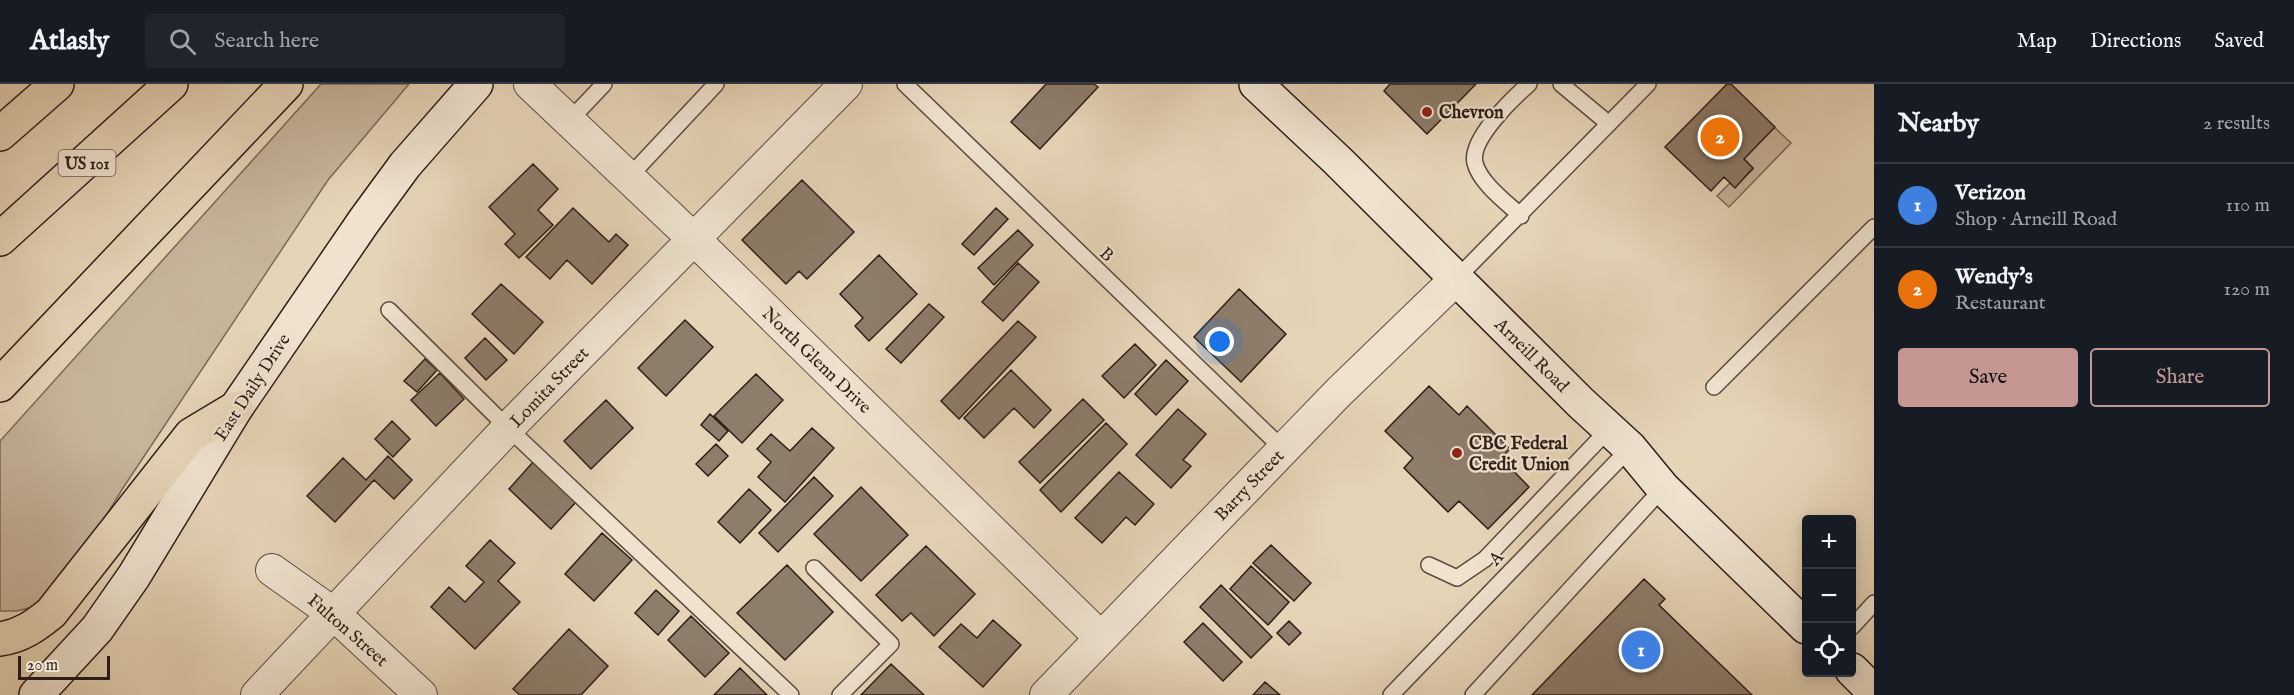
<!DOCTYPE html>
<meta charset="utf-8">
<style>
:root{--surface:#171b24;--page:#20242c;--text:#f1f3f6;--muted:#9ea1a6;--line:#363941;--accent:#c59692}
body{margin:0;font-family:"IM FELL English",serif;background:var(--page);color:var(--text)}
.controls{position:absolute;right:18px;bottom:18px;display:grid;overflow:hidden;border-radius:6px;box-shadow:0 3px 15px #0003}
.controls button{width:54px;height:54px;display:grid;place-items:center;padding:0;border:0;border-bottom:2px solid var(--line);background:var(--surface);color:var(--text);font:30px sans-serif}
.scale{position:absolute;left:18px;bottom:15px;width:92px;box-sizing:border-box;padding-left:6px;border:3px solid #2d1e19;border-top:0;font-size:16px;line-height:21px;white-space:nowrap;color:#2d1e19;-webkit-text-stroke:4px #efe3d0;paint-order:stroke}
.you{position:absolute;left:1220px;top:258px;width:21px;height:21px;margin:-15px;border:4px solid #fff;border-radius:50%;background:#1a73e8;box-shadow:0 0 0 9px #1a73e833}
.badge{display:grid;place-items:center;width:39px;height:39px;border-radius:50%;background:var(--accent);color:#fff;font-size:20px;font-weight:700}
.pin{position:absolute;translate:-50% -50%;border:3px solid #fff;box-shadow:0 2px 6px #0006}
.list{margin:0;padding:0;list-style:none}
h2{display:flex;justify-content:space-between;align-items:center;height:78px;margin:0;padding:0 24px;font-size:26px}
h2 small{font-size:20px;font-weight:400;color:var(--muted)}
.list li{display:grid;grid-template-columns:39px 1fr auto;gap:18px;align-items:center;box-sizing:border-box;height:84px;padding:0 24px;border-top:2px solid var(--line)}
.list b{display:block;font-size:22px;white-space:nowrap}
.list p{margin:0;font-size:20px;white-space:nowrap;color:var(--muted)}
.list em{font-size:20px;font-style:normal;color:var(--muted)}
.actions{display:flex;gap:12px;padding:18px 24px}
.actions a{flex:1;padding:14px 0;border:2px solid var(--accent);border-radius:6px;text-align:center;font-size:21px;color:var(--accent)}
.actions .main{background:var(--accent);color:#111}
.icon{flex:none;width:33px;height:33px;fill:none;stroke:currentColor;stroke-width:2;stroke-linecap:round;stroke-linejoin:round}
.map{position:relative;flex:none;width:1874px;height:611px;overflow:hidden}
header{display:flex;align-items:center;gap:36px;box-sizing:border-box;height:84px;padding:0 30px;background:var(--surface);border-bottom:2px solid var(--line)}
header strong{font-size:28px}
nav{display:flex;gap:33px;margin-inline-start:auto;font-size:21px}
.search{width:420px;height:54px;background:var(--page);display:flex;align-items:center;gap:15px;box-sizing:border-box;padding:0 21px;border-radius:6px;color:var(--muted);font-size:22px}
main{display:flex}
aside{flex:1;background:var(--surface)}
.map>svg:first-child{display:block}
</style>
<header>
<strong>Atlasly</strong>
<div class="search"><svg class="icon" aria-label="search" viewBox="0 0 24 24"><circle cx="10" cy="10" r="6"/><path d="M15 15l6 6"/></svg>Search here</div>
<nav><a>Map</a><a>Directions</a><a>Saved</a></nav>
</header>
<main>
<div class="map">
<svg width="1874" height="611" viewBox="0 0 1874 611">
<rect width="100%" height="100%" fill="#e6d4b7"/>
<filter id="stains"><feTurbulence type="fractalNoise" baseFrequency=".00333" numOctaves="4"/><feColorMatrix values="0 0 0 0 .2 0 0 0 0 .09 0 0 0 0 .02 0 0 0 .5 -.17"/></filter>
<radialGradient id="worn" r=".72"><stop offset=".6" stop-color="#630" stop-opacity="0"/><stop offset="1" stop-color="#630" stop-opacity=".3"/></radialGradient>
<path fill="#c7b59c" stroke="#7a6a5a" stroke-width="1.5" d="M321 0H409L328 96 123 404 70 490 41 521 17 527H0V357Z
M1774 43 1791 59 1729 123 1717 112 1730 99 1735 103 1753 85 1744 75Z"/>
<path fill="#8d7d6b" stroke="#2d1e19" stroke-width="1.5" d="M1046 0H1094L1098 3 1040 65 1011 38Z
M1390 0H1476L1427 50 1384 7Z
M1727 0H1731L1775 43 1744 75 1753 84 1735 104 1724 93 1711 107 1665 63Z
M533 80 558 105 538 126 553 141 519 174 505 160 515 150 489 123Z
M802 96 854 148 807 195 799 187 786 200 742 156Z
M573 124 609 158 616 150 628 161 592 200 567 176 550 195 526 173Z
M996 124 1008 135 974 171 962 160Z
M1018 146 1033 161 994 201 978 184Z
M879 171 917 210 869 257 855 242 863 234 840 210Z
M1018 179 1039 198 1003 237 982 218Z
M501 200 543 238 514 270 472 230Z
M1239 205 1286 250 1241 298 1194 253Z
M929 220 944 233 901 279 886 265Z
M685 236 713 263 666 312 638 284Z
M1018 237 1036 253 959 335 941 317Z
M485 254 507 276 486 296 465 274Z
M1135 260 1156 281 1124 314 1102 292Z
M425 275 437 286 417 308 404 297Z
M1166 276 1188 297 1156 331 1135 310Z
M1011 286 1051 326 1034 344 1014 324 984 354 964 334Z
M440 289 464 315 436 342 411 316Z
M756 290 783 316 742 359 714 332Z
M1429 302 1459 331 1467 322 1510 365 1501 374 1529 403 1488 445 1459 417 1448 428 1404 384 1413 374 1385 347Z
M1083 315 1104 336 1040 399 1019 378Z
M606 316 633 344 591 385 564 357Z
M1178 325 1206 350 1183 376 1191 382 1171 404 1136 371Z
M710 330 728 347 719 357 701 341Z
M392 337 410 355 393 373 375 355Z
M1106 339 1127 360 1061 428 1040 406Z
M812 344 834 364 785 418 758 393 771 378 757 365 771 350 790 367Z
M716 360 728 372 708 392 696 380Z
M388 372 412 396 394 415 374 396 335 438 307 412 343 374 366 396Z
M533 378 576 418 551 445 509 405Z
M1119 388 1154 420 1135 441 1126 433 1102 459 1075 434Z
M814 393 833 412 778 468 759 449Z
M861 403 908 451 861 497 814 450Z
M749 405 771 426 740 459 718 438Z
M602 449 632 476 594 517 565 490Z
M490 456 515 479 498 497 520 518 475 565 431 523 449 503 465 518 484 498 466 482Z
M1271 461 1311 499 1294 517 1253 479Z
M926 462 975 510 934 552 911 529 902 537 876 511Z
M787 481 833 528 785 576 737 529Z
M1251 482 1289 518 1268 541 1230 505Z
M1644 495 1665 515 1659 521 1752 611H1532Z
M1221 501 1272 553 1251 574 1200 523Z
M656 506 679 527 658 551 635 529Z
M691 532 729 569 705 593 668 556Z
M993 536 1021 561 983 603 939 563 961 540 977 554Z
M1289 537 1301 549 1289 561 1277 549Z
M1203 539 1242 578 1223 597 1184 558Z
M569 545 608 582 581 611H520L513 605Z
M891 580 924 611H861Z
M740 584 767 611H714Z
M1265 598 1280 611H1253Z"/>
<g fill="none" stroke-linecap="round" stroke-linejoin="round">
<g stroke="#5b4c40" stroke-width="18">
<path id="lane" d="M905 0 1284 366
M1561 0 1609 40
M569 37 604 0
M628 94 716 0
M1521 132C1506 118 1480 99 1475 79 1469 56 1513 14 1529 0
M1456 195 1648 0
M389 226 508 344 791 611
M1714 303 1874 143
M1429 481 1457 494 1485 475 1609 345
M814 484 891 560 840 611
M1852 543 1874 519
M1391 611 1630 364
M1473 611 1663 404"/>
</g>
<g stroke="#5b4c40" stroke-width="34">
<path id="street" d="M530 0 700 161 1101 554
M272 486 334 530 421 611
M257 611 508 344 846 0
M1046 611 1339 308 1456 195"/>
</g>
<g stroke="#2d1e19" stroke-width="36">
<path id="secondary" d="M1256 0 1338 77 1581 319 1630 364 1663 404 1806 543
M1852 586 1874 608
M36 611 97 545 134 492 236 324 364 137 405 81 476 0"/>
</g>
<g stroke="#2d1e19" stroke-width="36">
<path id="highway" d="M0 50 57 0
M0 155 171 0
M0 301 286 0
M0 555C21 552 35 542 51 529L191 351 236 324"/>
</g>
<use href="#lane" stroke="#efe3d0" stroke-width="15"/>
<use href="#street" stroke="#efe3d0" stroke-width="32"/>
<use href="#secondary" stroke="#efe3d0" stroke-width="33"/>
<use href="#highway" stroke="#e6d4b7" stroke-width="33"/>
</g>
<g fill="#8f2418" stroke="#efe3d0" stroke-width="2">
<circle cx="1427" cy="28" r="6"/>
<circle cx="1457" cy="369" r="6"/>
</g>
<g text-anchor="middle" stroke-width="4.5" stroke-linejoin="round" paint-order="stroke">
<rect fill="#efe3d0" stroke="#675950" stroke-width="1.5" x="58.5" y="66" width="57" height="26" rx="4.5"/>
<g font-size="16" font-weight="bold" fill="#2d1e19">
<text x="87" y="85">US 101</text>
</g>
<g font-size="18" font-weight="bold" fill="#2d1e19" stroke="#efe3d0" text-anchor="start">
<text x="1439" y="34">Chevron</text>
<text x="1469" y="365">CBC Federal<tspan x="1469" dy="21">Credit Union</tspan></text>
</g>
<g font-size="18" fill="#2d1e19" stroke="#efe3d0">
<text transform="translate(1107 170) rotate(44)" y="6">B</text>
<text transform="translate(1532 271) rotate(45)" y="6">Arneill Road</text>
<text transform="translate(817 276) rotate(44)" y="6">North Glenn Drive</text>
<text transform="translate(252 303) rotate(-57)" y="6">East Daily Drive</text>
<text transform="translate(549 303) rotate(-46)" y="6">Lomita Street</text>
<text transform="translate(1249 401) rotate(-46)" y="6">Barry Street</text>
<text transform="translate(1496 474) rotate(-46)" y="6">A</text>
<text transform="translate(348 546) rotate(41)" y="6">Fulton Street</text>
</g>
</g>
<rect width="100%" height="100%" filter="url(#stains)"/>
<rect width="100%" height="100%" fill="url(#worn)"/>
</svg>
<div class="controls">
<button>+</button>
<button>−</button>
<button><svg class="icon" aria-label="locate" viewBox="0 0 24 24"><circle cx="12" cy="12" r="6"/><path d="M12 2v4M12 18v4M2 12h4M18 12h4"/></svg></button>
</div>
<div class="scale">20 m</div>
<div class="you"></div>
<div class="pin badge" style="left:1641px;top:566px;background:#3f7fe0">1</div>
<div class="pin badge" style="left:1720px;top:53px;background:#e8710a">2</div>
</div>
<aside>
<h2>Nearby<small>2 results</small></h2>
<ul class="list">
<li><span class="badge" style="background:#3f7fe0">1</span><div><b>Verizon</b><p>Shop · Arneill Road</p></div><em>110 m</em></li>
<li><span class="badge" style="background:#e8710a">2</span><div><b>Wendy's</b><p>Restaurant</p></div><em>120 m</em></li>
</ul>
<div class="actions"><a class="main">Save</a><a>Share</a></div>
</aside>
</main>
